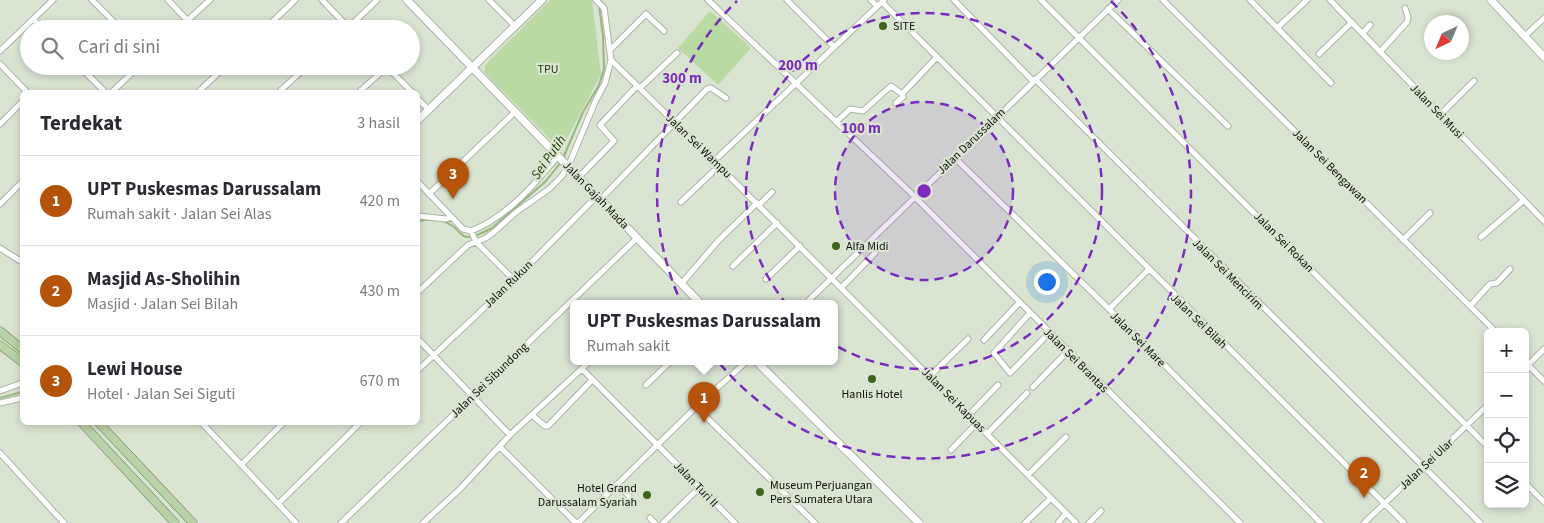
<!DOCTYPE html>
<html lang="id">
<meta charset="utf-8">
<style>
:root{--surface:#fff;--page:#f7f7f7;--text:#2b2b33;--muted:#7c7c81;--line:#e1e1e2;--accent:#b45309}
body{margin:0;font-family:"Source Sans 3",sans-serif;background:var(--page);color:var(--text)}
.controls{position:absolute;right:15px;bottom:15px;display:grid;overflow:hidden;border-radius:8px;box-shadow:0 2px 8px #0003}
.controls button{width:45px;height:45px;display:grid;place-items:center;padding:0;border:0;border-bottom:1px solid var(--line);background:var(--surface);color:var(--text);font:25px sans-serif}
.compass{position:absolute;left:1424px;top:15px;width:45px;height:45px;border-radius:50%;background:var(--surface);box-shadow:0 2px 8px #0003;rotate:224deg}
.you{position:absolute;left:1046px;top:281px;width:18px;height:18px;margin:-12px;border:4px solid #fff;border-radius:50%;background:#1a73e8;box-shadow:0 0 0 8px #1a73e833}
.badge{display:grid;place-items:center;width:32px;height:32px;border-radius:50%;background:var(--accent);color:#fff;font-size:16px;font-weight:700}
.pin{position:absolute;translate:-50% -41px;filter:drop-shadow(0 1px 2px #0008)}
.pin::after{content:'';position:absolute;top:26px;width:18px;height:15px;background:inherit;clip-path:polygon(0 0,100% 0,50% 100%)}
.popup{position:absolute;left:570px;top:300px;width:268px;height:65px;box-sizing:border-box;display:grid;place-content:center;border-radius:8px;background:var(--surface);filter:drop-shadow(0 1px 4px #0005);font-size:16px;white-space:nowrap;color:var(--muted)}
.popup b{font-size:19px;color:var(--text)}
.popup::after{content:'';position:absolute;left:50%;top:100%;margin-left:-10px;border:10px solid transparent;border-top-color:var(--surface)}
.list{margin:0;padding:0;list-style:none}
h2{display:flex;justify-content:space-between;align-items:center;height:65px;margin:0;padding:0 20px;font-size:21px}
h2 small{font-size:16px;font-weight:400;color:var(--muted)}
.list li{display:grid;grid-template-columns:32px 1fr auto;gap:15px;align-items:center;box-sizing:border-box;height:90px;padding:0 20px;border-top:1px solid var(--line)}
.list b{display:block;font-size:19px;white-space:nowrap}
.list p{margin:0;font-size:16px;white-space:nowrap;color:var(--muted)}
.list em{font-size:16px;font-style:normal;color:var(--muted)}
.icon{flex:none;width:28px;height:28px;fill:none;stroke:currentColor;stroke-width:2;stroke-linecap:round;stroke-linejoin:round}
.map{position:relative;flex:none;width:1544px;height:523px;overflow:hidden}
.search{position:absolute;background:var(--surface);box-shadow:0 2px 8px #0003;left:20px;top:20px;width:400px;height:55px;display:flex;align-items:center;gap:12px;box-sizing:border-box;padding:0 18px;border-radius:28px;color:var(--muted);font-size:19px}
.panel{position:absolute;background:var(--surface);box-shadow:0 2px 8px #0003;left:20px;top:90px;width:400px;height:335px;border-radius:8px}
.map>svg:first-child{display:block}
</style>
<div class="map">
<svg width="1544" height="523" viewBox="0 0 1544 523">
<rect width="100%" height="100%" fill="#dae4d2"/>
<path fill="#bad9a3" d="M550 0H592L601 74 561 150 484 72 486 64Z
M710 11 751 48 718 85 678 48Z"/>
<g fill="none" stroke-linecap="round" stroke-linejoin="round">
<path stroke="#99b781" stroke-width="2" d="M563 158 583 112 599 85 604 69 603 36 599 5
M418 221C425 220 435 219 442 221 468 228 453 249 492 228L546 181 561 162
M0 398 22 392"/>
<g stroke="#abb5a4" stroke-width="7">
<path id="street" d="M92 0 121 29
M168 0 187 20
M322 0 349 28
M489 0 515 26
M596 0 604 8 611 60 719 166 1076 523
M708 0 909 191 1240 523
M787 0 834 47
M871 0 877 6
M954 0 1033 81
M1041 0 1488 447
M1163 0 1496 332
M1250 0 1331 83
M1330 0 1544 221
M882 2 1404 523
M1108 9 1228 126
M33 19 42 29
M1277 28 1307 0
M178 29 210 0
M265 29 295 0
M347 29 377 0
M1363 33 1370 25
M1525 36 1544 18
M611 49 646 14 664 31
M0 51 53 0
M1380 52 1407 22 1408 17 1405 8
M1319 54 1352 22
M0 64 27 92
M79 66 105 92
M386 66 412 92
M1035 79 1480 523
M640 88 677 53
M112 92 139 66
M198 92 226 66
M279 92 307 66
M359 92 387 67
M418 99 428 109
M896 103 903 97 902 94 936 58
M1440 115 1474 81
M836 122 850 109 863 111 891 86 902 94
M0 124 22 102
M954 157 1109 309 1321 523
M714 161 884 0
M579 177 614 141 600 125 637 86
M418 182 463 229 471 231C507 217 534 185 558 156
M429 194 515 112
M600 200 707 89 711 88 726 98
M681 202 719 166
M0 204 22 182
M759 205 772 192
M418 216 446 219 451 217
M471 231 476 242 514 280
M1481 237 1524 200
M1403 240 1430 213
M0 248 22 262
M733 266 777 223
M766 279 800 246
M682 283 718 241 757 203
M841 288 875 253
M418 292 468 245 486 238 494 232 515 213 549 189 561 177 568 167 595 102 605 83 611 60
M805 304 1118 0
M1470 306 1490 284 1497 283 1510 269
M1109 309 1148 270
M1030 313 994 353 1010 373 1049 333
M418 339 510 435
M984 340 1019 303
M1525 362 1544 381
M1525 368 1544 349
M582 369 735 523
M418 370 514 280 597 196
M930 376 968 339
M646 385 670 362
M1033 387 1067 352
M0 391 22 383
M0 403 22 398
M696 407 815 523
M533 416 545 426H548L592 380
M968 416 998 385
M201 422 296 523
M987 434 1027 393
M500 447 576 523
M951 450 976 424
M0 453 64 523
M241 465 284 422
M1028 475 1066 437
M1525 483 1544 502
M617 484 629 496
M278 504 361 422
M650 518 655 523
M341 523 637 238
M423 523 460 489 510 435 589 362
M578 523 696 407 746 362
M663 523 700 487
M1025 523 1051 498
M1058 523 1066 513
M1089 523 1101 511
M1364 523 1488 405"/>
</g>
<g stroke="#abb5a4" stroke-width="9">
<path id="secondary" d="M407 0 701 304
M1491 0 1544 57
M418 120 542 0
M757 362 919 523"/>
</g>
<g stroke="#617b4e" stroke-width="9">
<path id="primary" d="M0 331 22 349
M0 345 22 362
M81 422 175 523
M98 422 193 523"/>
</g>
<use href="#street" stroke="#fff" stroke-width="5"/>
<use href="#secondary" stroke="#fff" stroke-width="7"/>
<use href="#primary" stroke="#bbd1a9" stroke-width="8"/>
</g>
<circle cx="924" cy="191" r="89" fill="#7b2cbf" fill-opacity=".12"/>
<g fill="none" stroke="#7b2cbf" stroke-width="2.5" stroke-dasharray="9 6">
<circle cx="924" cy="191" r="89"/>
<circle cx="924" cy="191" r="178"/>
<path d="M1111 1A267 267 0 1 1 737 1"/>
</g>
<g fill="#40641c" stroke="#dae4d2" stroke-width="2">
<circle cx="883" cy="26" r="5"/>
<circle cx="836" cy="246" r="5"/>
<circle cx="872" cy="379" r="5"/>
<circle cx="760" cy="492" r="5"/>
<circle cx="647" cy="495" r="5"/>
</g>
<g text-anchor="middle" stroke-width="4.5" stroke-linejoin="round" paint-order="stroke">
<g font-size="12" fill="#10140e" stroke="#dae4d2" text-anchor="start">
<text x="893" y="30">SITE</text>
<text x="846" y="250">Alfa Midi</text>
<text x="872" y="398" text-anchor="middle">Hanlis Hotel</text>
<text x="770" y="489">Museum Perjuangan<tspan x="770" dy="14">Pers Sumatera Utara</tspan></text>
<text x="637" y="492" text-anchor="end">Hotel Grand<tspan x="637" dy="14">Darussalam Syariah</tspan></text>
</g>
<g font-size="12" fill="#254105" stroke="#dae4d2">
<text x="548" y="73">TPU</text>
</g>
<g font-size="12" fill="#10140e" stroke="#dae4d2">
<text transform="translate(1437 111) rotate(46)" y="4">Jalan Sei Musi</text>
<text transform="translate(971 141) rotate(-44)" y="4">Jalan Darussalam</text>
<text transform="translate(699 146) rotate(44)" y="4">Jalan Sei Wampu</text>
<text transform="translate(1330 166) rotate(45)" y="4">Jalan Sei Bengawan</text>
<text transform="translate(596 195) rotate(46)" y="4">Jalan Gajah Mada</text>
<text transform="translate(1284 242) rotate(45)" y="4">Jalan Sei Rokan</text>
<text transform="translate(1228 274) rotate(45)" y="4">Jalan Sei Mencirim</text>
<text transform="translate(508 284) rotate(-44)" y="4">Jalan Rukun</text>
<text transform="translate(1199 321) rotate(44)" y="4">Jalan Sei Bilah</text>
<text transform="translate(1138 339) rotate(45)" y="4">Jalan Sei Mare</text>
<text transform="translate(1076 360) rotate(45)" y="4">Jalan Sei Brantas</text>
<text transform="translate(489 380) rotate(-44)" y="4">Jalan Sei Sibundong</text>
<text transform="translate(954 400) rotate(45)" y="4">Jalan Sei Kapuas</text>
<text transform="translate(1426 464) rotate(-43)" y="4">Jalan Sei Ular</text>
<text transform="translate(696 484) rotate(46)" y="4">Jalan Turi II</text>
</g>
<g font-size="14" font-style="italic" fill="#274207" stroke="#dae4d2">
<text transform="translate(548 157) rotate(-55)" y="5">Sei Putih</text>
</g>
</g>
<circle cx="924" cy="191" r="8" fill="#7b2cbf" stroke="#dae4d2" stroke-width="2.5"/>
<g font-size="15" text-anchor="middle" font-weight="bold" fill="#7b2cbf" stroke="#dae4d2" stroke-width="4.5" stroke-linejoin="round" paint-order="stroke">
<text x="798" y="70">200 m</text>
<text x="682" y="83">300 m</text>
<text x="861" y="133">100 m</text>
</g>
</svg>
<div class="controls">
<button>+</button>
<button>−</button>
<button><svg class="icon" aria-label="locate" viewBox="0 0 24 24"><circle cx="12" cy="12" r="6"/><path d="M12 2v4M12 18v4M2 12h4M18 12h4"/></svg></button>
<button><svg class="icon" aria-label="layers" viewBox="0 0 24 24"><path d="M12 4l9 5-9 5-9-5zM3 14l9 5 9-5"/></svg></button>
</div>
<svg class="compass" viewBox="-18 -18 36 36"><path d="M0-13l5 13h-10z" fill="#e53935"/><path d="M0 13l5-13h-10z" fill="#7c7c81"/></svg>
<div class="you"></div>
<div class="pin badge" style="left:704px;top:423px">1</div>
<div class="popup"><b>UPT Puskesmas Darussalam</b>Rumah sakit</div>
<div class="pin badge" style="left:1364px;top:498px">2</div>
<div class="pin badge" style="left:453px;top:199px">3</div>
<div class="search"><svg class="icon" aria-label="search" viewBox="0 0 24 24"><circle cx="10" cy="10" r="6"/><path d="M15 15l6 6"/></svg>Cari di sini</div>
<section class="panel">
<h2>Terdekat<small>3 hasil</small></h2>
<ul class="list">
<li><span class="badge">1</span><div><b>UPT Puskesmas Darussalam</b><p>Rumah sakit · Jalan Sei Alas</p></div><em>420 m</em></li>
<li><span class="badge">2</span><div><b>Masjid As-Sholihin</b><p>Masjid · Jalan Sei Bilah</p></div><em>430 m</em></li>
<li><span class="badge">3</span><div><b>Lewi House</b><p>Hotel · Jalan Sei Siguti</p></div><em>670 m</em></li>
</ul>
</section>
</div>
